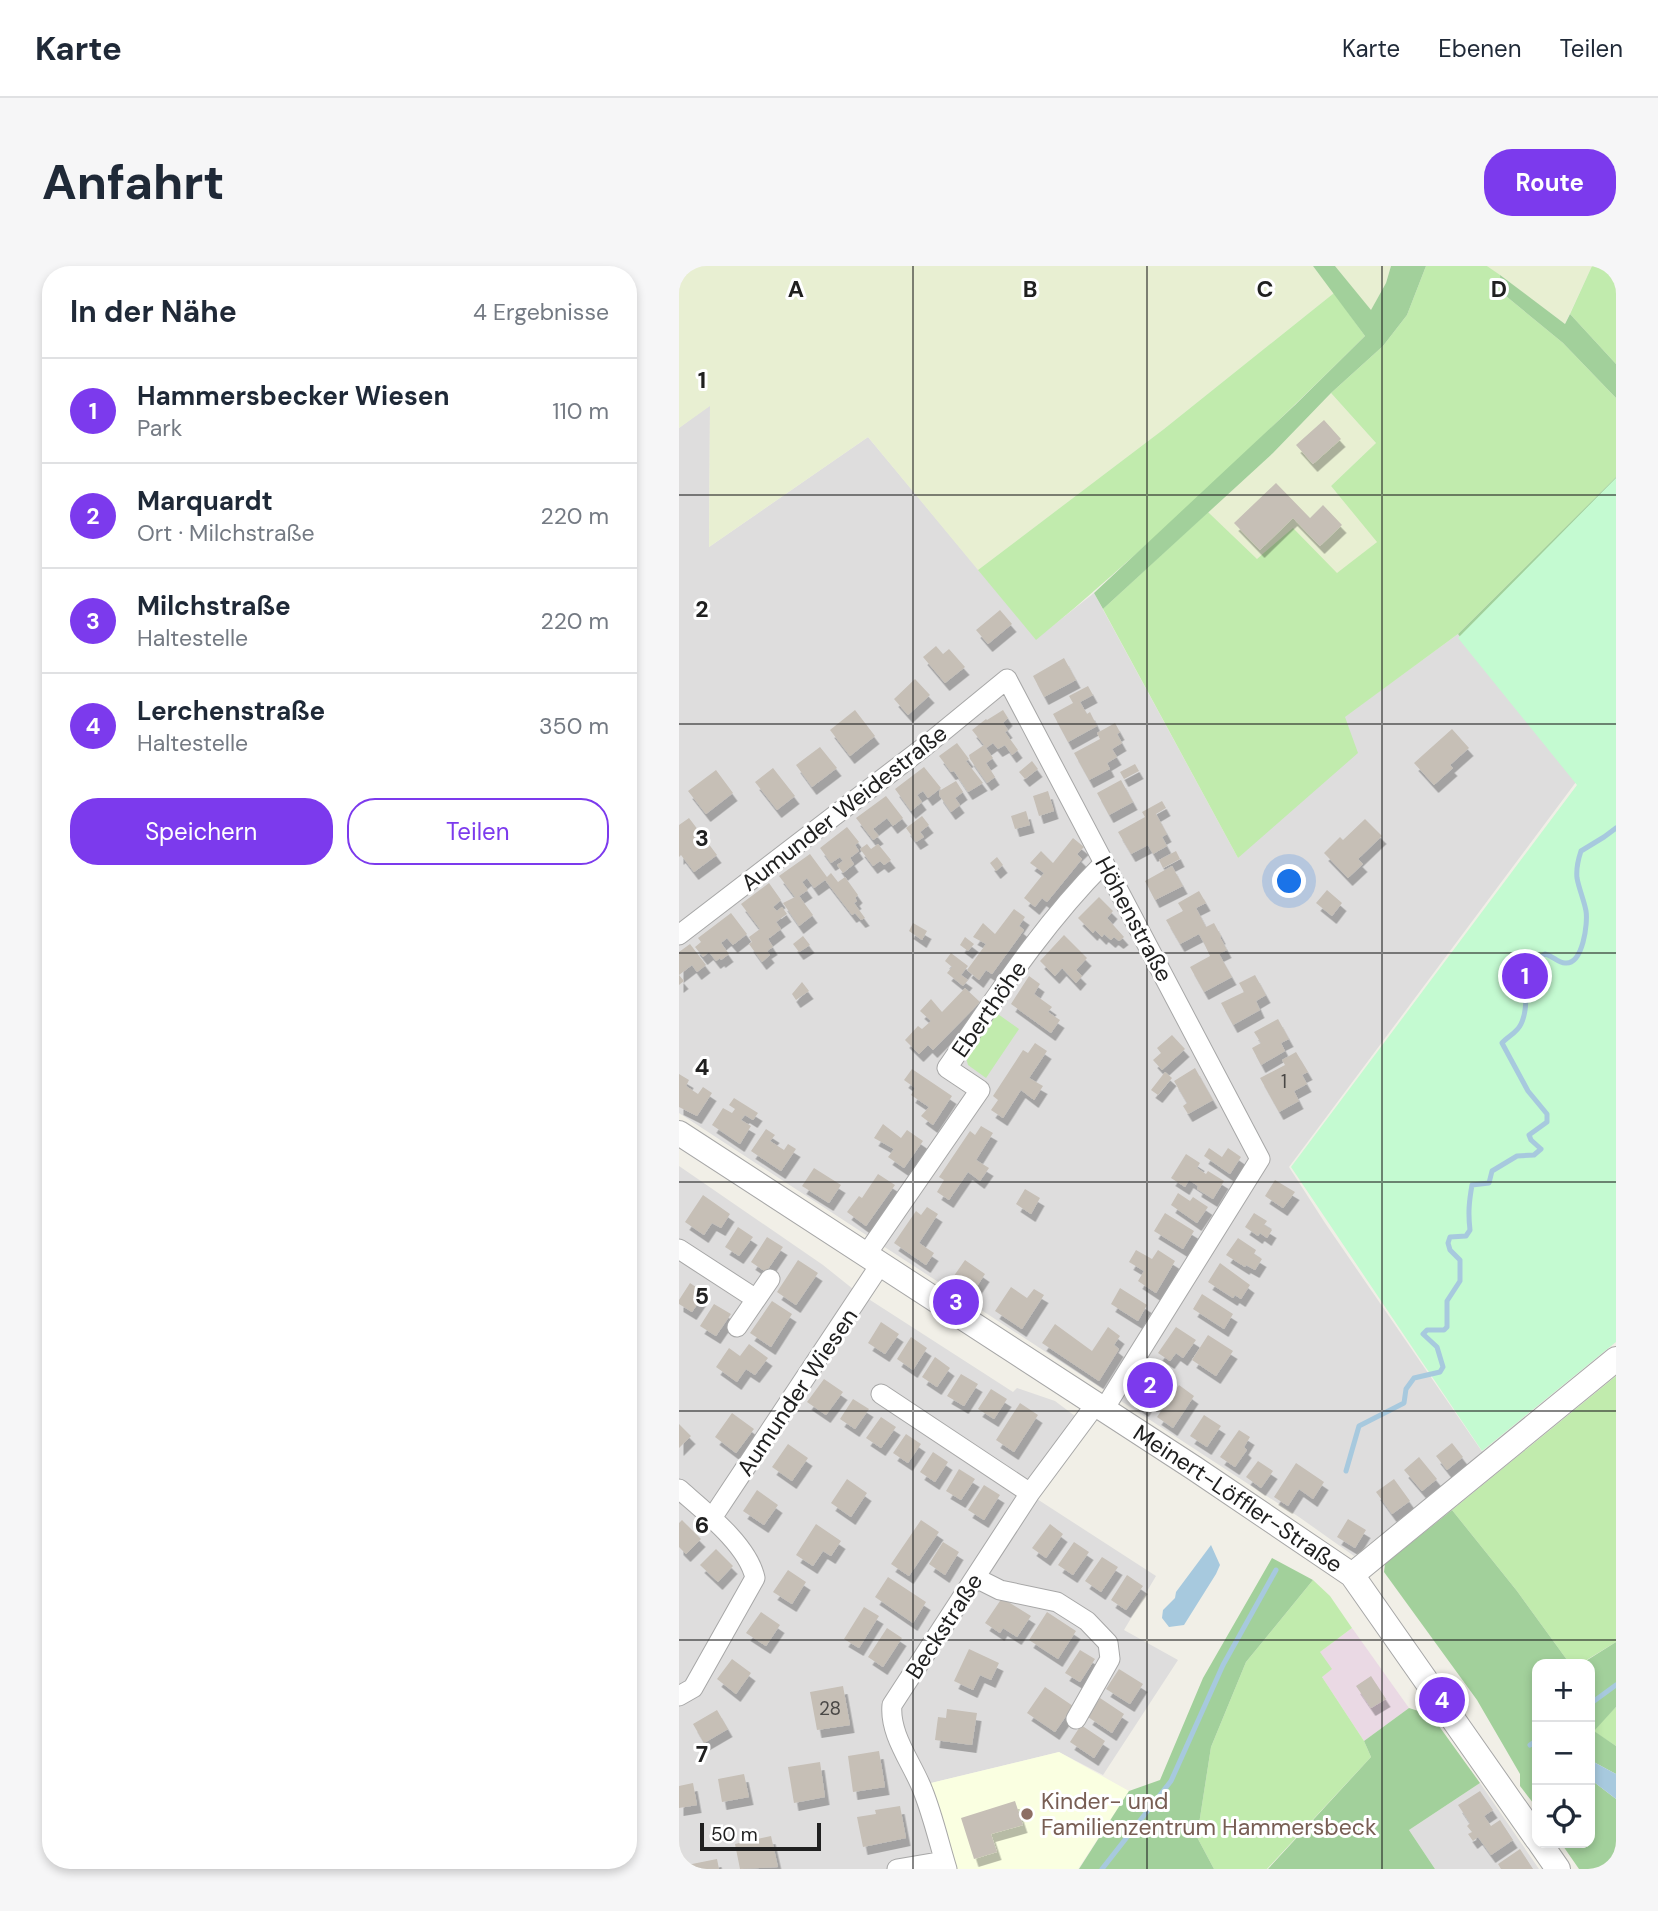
<!DOCTYPE html>
<html lang="de">
<meta charset="utf-8">
<style>
:root{--surface:#fff;--page:#f6f6f7;--text:#1f2937;--muted:#747a83;--line:#e0e1e3;--accent:#7c3aed}
body{margin:0;font-family:"DM Sans",sans-serif;background:var(--page);color:var(--text)}
.controls{position:absolute;right:21px;bottom:21px;display:grid;overflow:hidden;border-radius:14px;box-shadow:0 4px 10px #0003}
.controls button{width:63px;height:63px;display:grid;place-items:center;padding:0;border:0;border-bottom:2px solid var(--line);background:var(--surface);color:var(--text);font:35px sans-serif}
.scale{position:absolute;left:21px;bottom:18px;width:121px;box-sizing:border-box;padding-left:7px;border:4px solid #202020;border-top:0;font-size:19px;line-height:24px;white-space:nowrap;color:#202020;-webkit-text-stroke:5px #fff;paint-order:stroke}
.you{position:absolute;left:611px;top:616px;width:24px;height:24px;margin:-18px;border:5px solid #fff;border-radius:50%;background:#1a73e8;box-shadow:0 0 0 10px #1a73e833}
.badge{display:grid;place-items:center;width:46px;height:46px;border-radius:50%;background:var(--accent);color:#fff;font-size:23px;font-weight:700}
.pin{position:absolute;translate:-50% -50%;border:4px solid #fff;box-shadow:0 2px 7px #0006}
.list{margin:0;padding:0;list-style:none}
h2{display:flex;justify-content:space-between;align-items:center;height:91px;margin:0;padding:0 28px;font-size:30px}
h2 small{font-size:23px;font-weight:400;color:var(--muted)}
.list li{display:grid;grid-template-columns:46px 1fr auto;gap:21px;align-items:center;box-sizing:border-box;height:105px;padding:0 28px;border-top:2px solid var(--line)}
.list b{display:block;font-size:26px;white-space:nowrap}
.list p{margin:0;font-size:23px;white-space:nowrap;color:var(--muted)}
.list em{font-size:23px;font-style:normal;color:var(--muted)}
.actions{display:flex;gap:14px;padding:21px 28px}
.actions a{flex:1;padding:16px 0;border:2px solid var(--accent);border-radius:28px;text-align:center;font-size:24px;color:var(--accent)}
.actions .main{background:var(--accent);color:#fff}
.icon{flex:none;width:38px;height:38px;fill:none;stroke:currentColor;stroke-width:2;stroke-linecap:round;stroke-linejoin:round}
.map{position:relative;flex:none;width:937px;height:1603px;overflow:hidden;border-radius:28px}
header{display:flex;align-items:center;gap:42px;box-sizing:border-box;height:98px;padding:0 35px;background:var(--surface);border-bottom:2px solid var(--line)}
header strong{font-size:33px}
nav{display:flex;gap:38px;margin-inline-start:auto;font-size:24px}
.intro{display:flex;align-items:center;justify-content:space-between;box-sizing:border-box;height:168px;padding:0 42px}
h1{margin:0;font-size:49px}
.button{padding:18px 32px;border-radius:28px;background:var(--accent);color:#fff;font-size:24px;font-weight:700}
main{display:flex;gap:42px;padding:0 42px}
aside{flex:1;background:var(--surface);border-radius:28px;box-shadow:0 4px 10px #0003}
.map>svg:first-child{display:block}
</style>
<header>
<strong>Karte</strong>
<nav><a>Karte</a><a>Ebenen</a><a>Teilen</a></nav>
</header>
<div class="intro"><h1>Anfahrt</h1><a class="button">Route</a></div>
<main>
<aside>
<h2>In der Nähe<small>4 Ergebnisse</small></h2>
<ul class="list">
<li><span class="badge">1</span><div><b>Hammersbecker Wiesen</b><p>Park</p></div><em>110 m</em></li>
<li><span class="badge">2</span><div><b>Marquardt</b><p>Ort · Milchstraße</p></div><em>220 m</em></li>
<li><span class="badge">3</span><div><b>Milchstraße</b><p>Haltestelle</p></div><em>220 m</em></li>
<li><span class="badge">4</span><div><b>Lerchenstraße</b><p>Haltestelle</p></div><em>350 m</em></li>
</ul>
<div class="actions"><a class="main">Speichern</a><a>Teilen</a></div>
</aside>
<div class="map">
<svg width="937" height="1603" viewBox="0 0 937 1603">
<defs>
<filter id="shadow"><feDropShadow dx="4.5" dy="8" stdDeviation="0" flood-color="#0004"/></filter>
</defs>
<rect width="100%" height="100%" fill="#f1efe7"/>
<path fill="#dedddd" d="M31 139 30 281 189 171 357 373 415 327 559 592 665 451 779 368 897 516 610 901 646 957 804 1187 675 1290 620 1251 0 847V162Z
M0 900 144 999 174 1023 334 1126 338 1122 376 1135 408 1159 358 1233 477 1310 445 1364 499 1394 424 1509 380 1486 252 1517 269 1571 251 1580 257 1603H0Z
M801 1517 860 1603H756L730 1564Z"/>
<path fill="#ead9e4" d="M673 1362 730 1442 685 1475 643 1411 641 1386Z"/>
<path fill="#faffe1" d="M380 1486 450 1525 399 1603H278L252 1517Z"/>
<path fill="#e8efd2" d="M0 0H634L655 27 485 163 299 304 189 171 30 281 31 140 0 162Z
M656 0H712L707 17 692 45Z
M808 0H913L886 58Z
M652 127 697 177 652 220 699 275 658 308 578 294 529 246 594 187Z"/>
<path fill="#c1ebad" d="M747 0H808L821 9 822 26 884 77 937 132V211L779 368 666 451 679 487 559 592 424 343 529 246 578 293 614 262 658 307 698 276 652 220 697 177 652 127 704 80 728 49Z
M913 0H937V98L891 48Z
M655 27 686 70C580 174 473 279 357 374L299 304 485 163Z
M316 746 340 763 307 812 289 799 286 788Z
M937 1110V1376L901 1398H891L838 1325 773 1244Z
M634 1314 651 1330 673 1362 641 1386 653 1403 643 1411 685 1475 692 1491 588 1603H535L518 1571 532 1481 567 1396Z
M937 1441V1480L914 1465Z"/>
<path fill="#a2d09b" d="M634 0H656L692 44 707 17 712 0H747L728 49 704 80 652 127 594 187 424 343 415 327 616 139 686 70Z
M821 9 886 58 891 48 937 98V132L884 77 822 26Z
M937 211V227L782 372 779 368Z
M773 1244 838 1325 891 1398H858V1542L841 1520V1508L798 1434 705 1306 706 1298Z
M593 1292 634 1314 567 1396 532 1481 518 1571 535 1603H400L450 1525 481 1514 524 1412Z
M937 1376V1441L915 1465 937 1480V1508L911 1494V1398H902Z
M730 1442 752 1449 801 1517 730 1564 756 1603H589L692 1491 685 1475Z
M911 1513 937 1533V1603H900L882 1577H911Z"/>
<path fill="#c4fad1" d="M937 212V1076L803 1185 612 901 898 519 779 372Z"/>
<path fill="#a7c9de" d="M532 1279 541 1299 537 1308 505 1359 490 1361 483 1352 484 1344 496 1332 497 1326Z
M911 1494 937 1508V1533L911 1513Z"/>
<g fill="none" stroke-linecap="round" stroke-linejoin="round">
<path stroke="#a7c9de" stroke-width="5" d="M667 1205 680 1160 725 1137 727 1123 735 1112 761 1106 764 1101 758 1081 744 1068 748 1064H765L768 1061V1035L781 1015V994L771 984 769 977 771 971 787 970 791 964C789 947 790 936 793 919L810 917 813 905 838 890 855 889 862 883 852 874 850 869 868 856V848L849 825 823 777C829 770 838 767 842 758 854 733 836 704 866 688 874 690 879 697 886 697 904 699 909 657 907 645 905 634 900 623 898 612 897 603 899 594 902 585L925 571 937 562
M911 1438 937 1419
M851 1479 858 1474
M423 1603 492 1515 544 1399 597 1304"/>
</g>
<path fill="#c6bfb6" filter="url(#shadow)" d="M645 154 662 173 634 198 617 179Z
M597 217 631 252 644 239 663 259 641 280 614 252 581 284 555 257Z
M321 344 333 358 309 378 297 364Z
M257 380 264 388 270 383 286 401 266 417 244 391Z
M385 392 397 414 365 431 354 410Z
M236 413 251 429 229 449 215 433Z
M409 420 414 429 401 436 408 448 411 446 418 460 389 476 374 448 394 437 390 430Z
M176 444 196 470 171 490 151 464Z
M324 444 329 452 324 457 329 464 326 466 339 484 333 489 326 479 319 483 314 477 307 482 314 492 307 497 316 511 308 517 291 493 290 489 305 479 293 464 307 453 308 454Z
M436 457 441 466 438 468 443 477 433 483 438 491 428 497 431 503 410 514 395 487 421 473 418 467Z
M773 463 790 482 771 499 774 502 755 519 735 497Z
M278 477 290 493 287 495 304 517 289 526 275 505 272 506 260 490Z
M141 481 158 502 133 521 117 499Z
M353 495 359 503 346 513 340 506Z
M456 498 460 505 445 513 441 506Z
M245 501 262 522 249 532 244 525 238 529 243 536 232 545 216 523Z
M94 502 116 530 98 544 76 516Z
M37 504 54 527 27 548 9 525Z
M442 514 454 536 430 549 418 527Z
M277 515 284 526 276 532 281 539 272 546 260 529V525Z
M369 525 375 545 360 550 354 530Z
M207 530 224 552 214 560 208 552 194 563 200 570 194 574 177 552Z
M483 535 487 542 477 548 488 568 483 571 488 580 474 588 469 579 452 588 439 566 466 551 463 546Z
M347 545 351 559 336 563 332 550Z
M243 550 250 559 241 566 245 571 237 576 227 562Z
M10 552 38 589 15 606 2 589 0 591V559Z
M686 553 703 570 679 593 684 598 669 612 645 587 661 571 664 574Z
M168 561 180 576 176 579 180 585 171 592 175 598 164 607 158 599 164 595 161 591 152 597 141 582Z
M394 572 405 581 398 588 403 593 368 636 363 632 356 641 345 632 365 607 351 597 362 585 374 597Z
M188 578 192 583 199 578 212 594 205 599 201 595 194 600 181 583Z
M497 585 501 593 484 602 480 594Z
M131 588 148 611 152 607 159 616 166 611 179 629 176 632 178 635 175 637 186 652 182 654 176 647 173 649 146 614 135 622 128 612 123 616 129 624 120 630 134 649 120 660 104 637 116 631 100 610Z
M318 591 324 599 317 605 311 597Z
M493 600 504 620 476 634 466 615Z
M90 617 102 634 94 641 98 645 103 641 108 648 97 656 102 663 89 673 94 681 88 685 91 689 83 696 70 678 73 676 70 671 81 663 62 638Z
M648 624 663 637 653 650 637 637Z
M520 625 527 637 517 642 527 661 535 657 542 670 541 671 548 684 540 688 553 711 525 726 511 701 531 690 526 679 520 668 501 678 487 654 504 645 499 637Z
M420 631 434 645 428 652 445 671 440 675 435 671 432 674 425 668 423 671 416 664 414 667 399 652Z
M335 643 346 651 340 660 345 664 313 708 307 704 300 714 288 704 307 678 294 671 304 657 316 668Z
M52 647 68 668 54 679 48 672 42 677 50 688 42 694 41 692 37 695 30 686 24 691 16 681 22 676 19 672Z
M234 657 248 665 243 674 230 665Z
M385 669 408 692 397 704 403 710 397 717 383 702 376 710 361 695Z
M124 670 131 679 120 686 114 678Z
M286 671 295 678 289 685 281 679Z
M11 678 27 699 18 706 13 699 0 709 5 715 0 719V686Z
M272 687 289 700 282 709 289 714 284 720 268 707 273 701 266 695Z
M576 709 587 729 577 735 581 744 554 759 542 737 565 726 560 717Z
M350 710 361 718 355 728 373 741 369 746 381 754 372 767 332 738Z
M123 716 130 725 117 734 113 728Z
M286 722 301 736 254 784 249 779 240 788 226 774 239 760 243 763 252 755 241 745 252 733 263 746Z
M599 753 610 773 602 777 606 785 582 799 573 782 582 777 575 766Z
M493 769 506 783 483 804 474 794 482 787 478 782Z
M356 777 368 785 350 812 364 820 355 834 342 824 324 852 312 844 319 834 314 830 344 784 349 787Z
M617 786 629 806 623 809 628 818 615 825 620 835 600 846 581 812 606 799 603 794Z
M516 802 534 834 509 848 504 840 508 837 495 815Z
M233 803 273 830 254 859 242 850 250 841 232 829 236 822 225 814Z
M486 806 493 812 479 829 472 824Z
M0 808 10 814 7 820 19 828 24 821 33 827 18 850 0 841Z
M55 832 79 847 74 854 66 849 62 854 72 860 61 878 33 859 44 842 53 847 56 843 50 839Z
M204 858 222 872 228 864 244 875 225 902 209 891 215 883 195 872Z
M302 860 314 867 297 894 310 902 301 915 289 906 270 934 258 926 265 914 260 911 291 865 296 869Z
M87 863 96 869 91 875 105 884 109 878 117 883 102 905 72 885Z
M530 882 543 891 549 882 562 891 551 908 525 890Z
M507 888 521 897 518 902 527 908 529 905 545 915 534 933 518 923 519 920 510 914 506 921 492 912Z
M135 902 162 919 150 937 123 920Z
M199 908 216 919 187 960 168 946 180 930 183 932Z
M596 914 616 926 604 942 586 930Z
M346 923 361 932 352 948 337 938Z
M499 927 511 935 514 931 529 941 518 957 492 939Z
M24 929 51 948 42 962 33 957 25 969 6 956Z
M248 941 259 948 240 977 255 987 247 999 215 977 237 945 242 949Z
M486 947 515 965 504 983 475 965Z
M575 947 588 955 585 959 593 964 588 972 581 967 579 970 566 961Z
M59 961 74 971 60 990 46 981Z
M88 971 104 981 87 1006 72 996Z
M559 972 577 984 575 988 583 993 576 1004 567 999 566 1001 547 989Z
M457 984 473 993 479 984 496 995 477 1027 459 1015 465 1005 450 996Z
M119 994 139 1007 117 1039 98 1026Z
M286 994 306 1008 291 1031 270 1017Z
M541 997 571 1019 562 1033 556 1029 554 1032 529 1016Z
M11 1017 26 1027 13 1046 0 1038V1034Z
M332 1021 348 1032 355 1023 365 1029 343 1063 316 1045Z
M441 1022 468 1039 459 1055 432 1038Z
M523 1028 554 1048 545 1063 514 1043Z
M93 1035 113 1048 92 1081 71 1067Z
M35 1038 52 1048 37 1070 21 1060Z
M202 1056 220 1068 206 1088 189 1077Z
M376 1058 413 1085 429 1061 441 1070 435 1079 440 1083 420 1115 363 1077Z
M497 1061 517 1074 504 1092 497 1087 491 1095 479 1087Z
M529 1069 554 1085 537 1110 513 1094Z
M232 1071 248 1082 234 1104 218 1093Z
M70 1078 89 1092 76 1109 67 1103 58 1116 37 1101 50 1082 61 1090Z
M256 1091 271 1102 258 1121 243 1111Z
M476 1094 491 1105 465 1143 450 1132Z
M282 1108 299 1118 285 1140 268 1130Z
M145 1113 164 1126 147 1149 128 1136Z
M500 1119 515 1130 494 1162 478 1151Z
M312 1123 328 1133 315 1153 299 1143Z
M174 1133 190 1143 176 1163 161 1153Z
M341 1137 359 1149 335 1186 317 1174Z
M53 1147 75 1163 57 1187 36 1171Z
M525 1149 542 1160 528 1181 511 1170Z
M202 1151 217 1161 202 1182 187 1172Z
M0 1158 12 1170 0 1182Z
M560 1164 571 1171 565 1181 568 1184 556 1201 541 1191Z
M227 1168 242 1178 229 1197 214 1187Z
M773 1177 784 1191 768 1204 757 1190Z
M109 1178 129 1192 113 1215 93 1201Z
M254 1186 269 1196 256 1216 241 1206Z
M740 1191 758 1213 743 1225 725 1204Z
M579 1195 594 1205 582 1222 567 1211Z
M617 1197 645 1216 634 1233 620 1223 609 1240 595 1231Z
M280 1203 296 1213 282 1234 267 1225Z
M168 1213 188 1227 172 1251 152 1237Z
M715 1213 731 1235 713 1248 697 1226Z
M305 1219 321 1229 305 1254 289 1244Z
M78 1224 99 1239 85 1259 64 1245Z
M669 1253 687 1264 676 1282 658 1271Z
M3 1254 22 1273 7 1288 0 1281V1257Z
M242 1254 260 1266 230 1310 212 1298Z
M137 1258 162 1275 152 1290 144 1285 134 1300 117 1289Z
M371 1258 384 1268 367 1292 353 1282Z
M264 1276 280 1286 266 1309 250 1298Z
M395 1276 410 1286 394 1309 379 1299Z
M37 1283 54 1300 39 1316 21 1299Z
M423 1291 439 1301 422 1326 406 1315Z
M109 1304 127 1316 113 1338 94 1326Z
M448 1309 464 1320 447 1344 432 1334Z
M209 1311 247 1336 234 1357 196 1331Z
M323 1332 352 1350 338 1371 324 1362 321 1367 306 1357Z
M185 1341 200 1350 180 1382 165 1373Z
M82 1346 101 1359 87 1380 67 1367Z
M368 1346 397 1365 379 1393 350 1374Z
M208 1362 223 1372 204 1401 189 1391Z
M290 1383 320 1397 312 1414 301 1409 294 1424 275 1415Z
M401 1384 416 1393 401 1416 386 1407Z
M53 1393 72 1407 57 1428 38 1413Z
M440 1403 464 1418 451 1438 427 1423Z
M692 1410 707 1433 692 1442 677 1420Z
M164 1420 171 1459 138 1464 131 1426Z
M366 1421 394 1440 376 1466 348 1447Z
M421 1432 445 1448 433 1467 409 1451Z
M268 1443 298 1447 293 1479 256 1474 259 1451 267 1452Z
M38 1444 49 1463 25 1477 14 1458Z
M402 1459 426 1475 415 1492 391 1476Z
M200 1485 206 1521 174 1526 169 1490Z
M141 1496 146 1531 115 1537 109 1501Z
M65 1508 70 1531 43 1536 39 1513Z
M14 1517 18 1539 0 1542V1520Z
M801 1525 814 1544 805 1550 812 1560 821 1554 834 1574 812 1589 799 1571 794 1575 789 1568 793 1566 788 1560 791 1557 779 1539Z
M336 1535 344 1559 312 1568 318 1586 295 1593 282 1552Z
M221 1540 227 1572 184 1581 178 1551 197 1548 196 1544Z
M92 1570 99 1601 61 1603 56 1578Z
M841 1583 854 1603H822L819 1598Z
M38 1593 40 1603H9L8 1599Z"/>
<g fill="none" stroke-linecap="round" stroke-linejoin="round">
<g stroke="#a7a7a7" stroke-width="21">
<path id="minor" d="M0 669 245 481 328 413 581 893 425 1143
M0 983 77 1033
M187 989 301 824 268 802C317 731 364 658 425 597
M58 1061 91 1013
M202 1128 351 1227
M0 1223C25 1245 69 1279 76 1312L14 1422 0 1430
M33 1252 201 999
M297 1312 321 1324 378 1336 408 1355 429 1377 431 1393 397 1453
M218 1603 265 1595
M268 1603C260 1577 254 1550 244 1525 234 1498 210 1469 213 1439L351 1227 417 1138"/>
</g>
<g stroke="#a7a7a7" stroke-width="26">
<g id="tertiary">
<path id="s1" d="M0 867 515 1202 673 1309 858 1573"/>
<path d="M673 1309 937 1093"/>
<path d="M861 1577 879 1603"/>
</g>
</g>
<use href="#minor" stroke="#fff" stroke-width="19"/>
<use href="#tertiary" stroke="#fff" stroke-width="24"/>
</g>
<path fill="none" stroke="#202020" stroke-width="2" stroke-opacity="0.55" d="M234 0V1603M468 0V1603M703 0V1603M0 229H937M0 458H937M0 687H937M0 916H937M0 1145H937M0 1374H937"/>
<circle fill="#8d6e63" stroke="#fff" stroke-width="2.5" cx="348" cy="1548" r="7"/>
<g text-anchor="middle" stroke-width="6" stroke-linejoin="round" paint-order="stroke">
<g font-size="19" fill="#4a4846">
<text x="605" y="822">1</text>
<text x="151" y="1449">28</text>
</g>
<g font-size="23" fill="#202020" stroke="#fff">
<text transform="translate(165 542) rotate(-38)" y="8">Aumunder Weidestraße</text>
<text transform="translate(455 653) rotate(62)" y="8">Höhenstraße</text>
<text transform="translate(310 743) rotate(-55)" y="8">Eberthöhe</text>
<text transform="translate(118 1126) rotate(-56)" y="8">Aumunder Wiesen</text>
<text dy="8" stroke="none"><textPath href="#s1" startOffset="668">Meinert-Löffler-Straße</textPath></text>
<text transform="translate(265 1360) rotate(-57)" y="8">Beckstraße</text>
</g>
<g font-size="23" fill="#785e54" stroke="#fff" text-anchor="start">
<text x="362" y="1543">Kinder- und<tspan x="362" dy="26">Familienzentrum Hammersbeck</tspan></text>
</g>
</g>
<g font-size="23" text-anchor="middle" font-weight="bold" fill="#202020" stroke="#fff" stroke-width="6" stroke-linejoin="round" paint-order="stroke">
<text x="117" y="31">A</text>
<text x="351" y="31">B</text>
<text x="586" y="31">C</text>
<text x="820" y="31">D</text>
<text x="23" y="122">1</text>
<text x="23" y="351">2</text>
<text x="23" y="580">3</text>
<text x="23" y="809">4</text>
<text x="23" y="1038">5</text>
<text x="23" y="1267">6</text>
<text x="23" y="1496">7</text>
</g>
</svg>
<div class="controls">
<button>+</button>
<button>−</button>
<button><svg class="icon" aria-label="locate" viewBox="0 0 24 24"><circle cx="12" cy="12" r="6"/><path d="M12 2v4M12 18v4M2 12h4M18 12h4"/></svg></button>
</div>
<div class="scale">50 m</div>
<div class="you"></div>
<div class="pin badge" style="left:846px;top:710px">1</div>
<div class="pin badge" style="left:471px;top:1119px">2</div>
<div class="pin badge" style="left:277px;top:1036px">3</div>
<div class="pin badge" style="left:763px;top:1434px">4</div>
</div>
</main>
